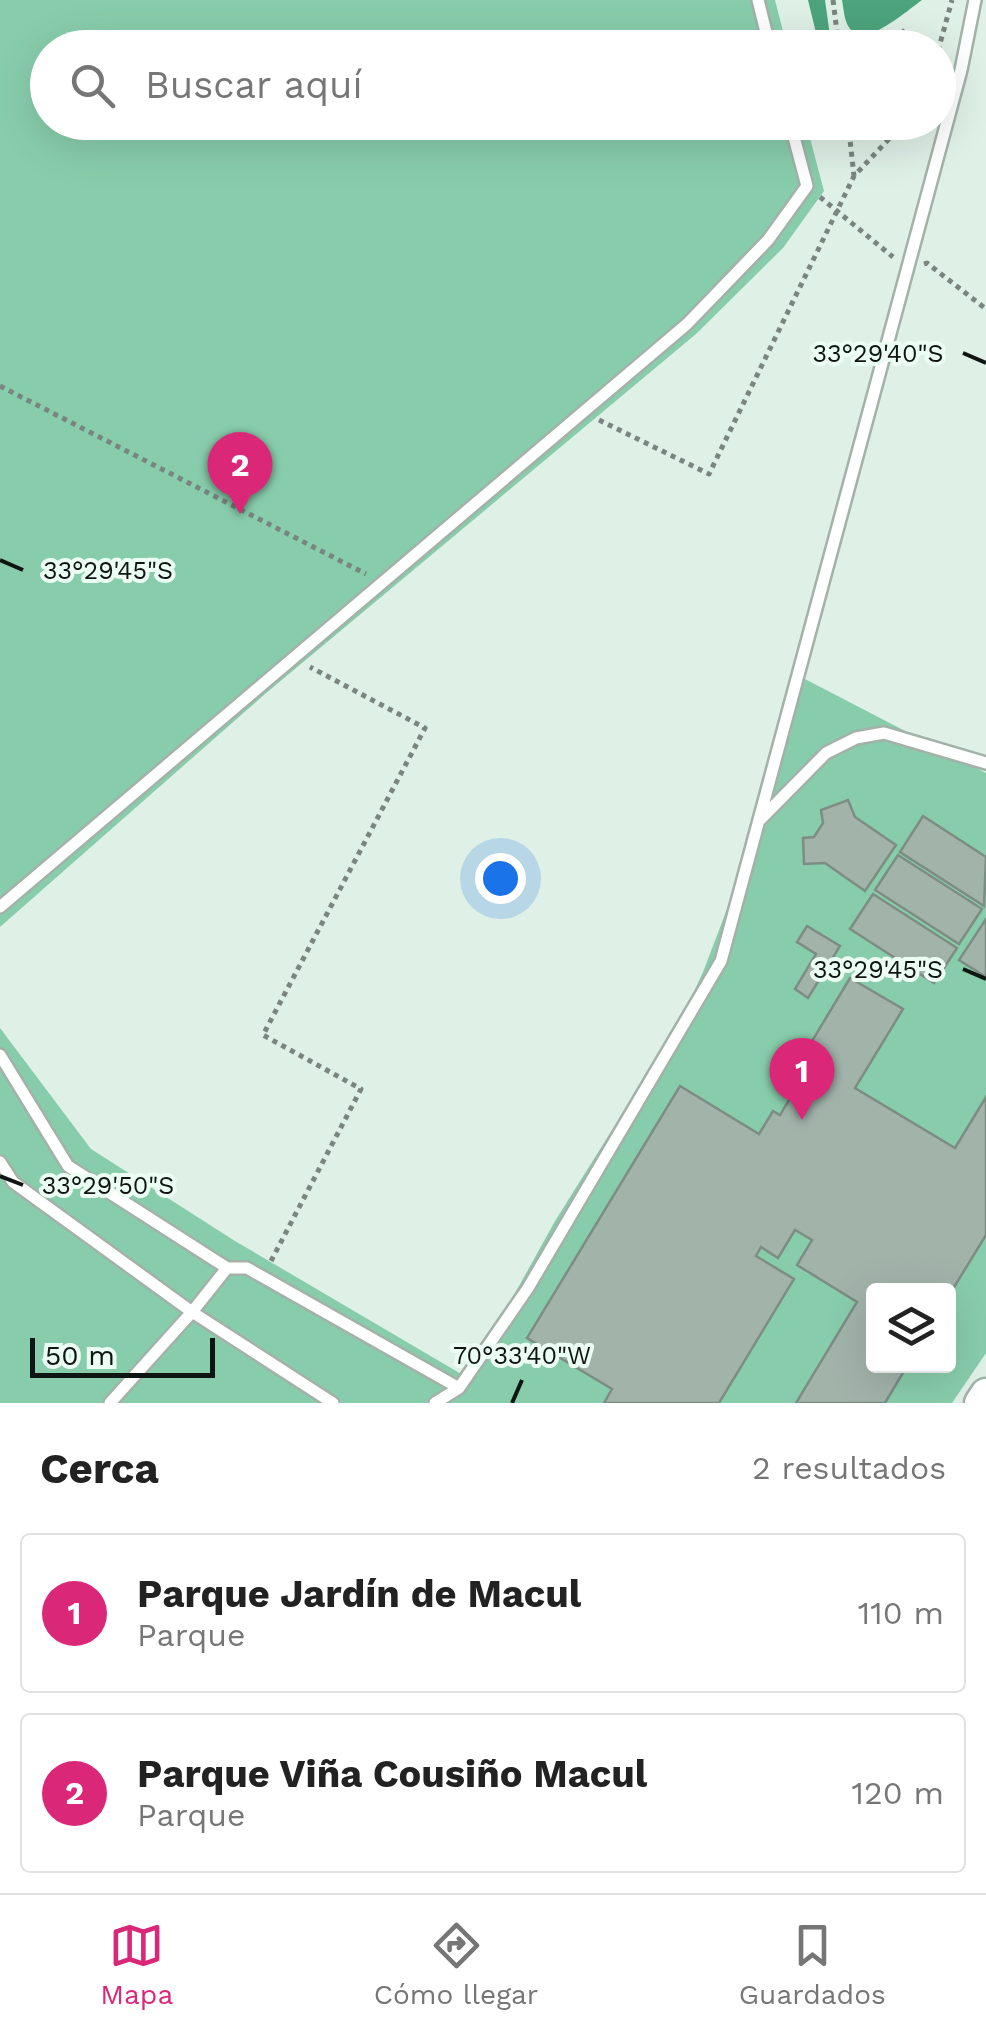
<!DOCTYPE html>
<html lang="es">
<meta charset="utf-8">
<style>
:root{--surface:#fff;--page:#f6f6f6;--text:#222;--muted:#767676;--line:#e0e0e0;--accent:#db2777}
body{margin:0;font-family:"Work Sans",sans-serif;background:var(--page);color:var(--text)}
.controls{position:absolute;right:30px;bottom:30px;display:grid;overflow:hidden;border-radius:10px;box-shadow:0 10px 40px #0002}
.controls button{width:90px;height:90px;display:grid;place-items:center;padding:0;border:0;border-bottom:2px solid var(--line);background:var(--surface);color:var(--text);font:50px sans-serif}
.scale{position:absolute;left:30px;bottom:25px;width:185px;box-sizing:border-box;padding-left:10px;border:5px solid #0f1512;border-top:0;font-size:28px;line-height:35px;white-space:nowrap;color:#0f1512;-webkit-text-stroke:8px #ecfef4;paint-order:stroke}
.you{position:absolute;left:500px;top:878px;width:35px;height:35px;margin:-25px;border:8px solid #fff;border-radius:50%;background:#1a73e8;box-shadow:0 0 0 15px #1a73e833}
.badge{display:grid;place-items:center;width:65px;height:65px;border-radius:50%;background:var(--accent);color:#fff;font-size:32px;font-weight:700}
.pin{position:absolute;translate:-50% -82px;filter:drop-shadow(0 2px 5px #0008)}
.pin::after{content:'';position:absolute;top:52px;width:35px;height:30px;background:inherit;clip-path:polygon(0 0,100% 0,50% 100%)}
.list{margin:0;padding:0;list-style:none}
h2{display:flex;justify-content:space-between;align-items:center;height:130px;margin:0;padding:0 40px;font-size:42px}
h2 small{font-size:32px;font-weight:400;color:var(--muted)}
.list li{display:grid;grid-template-columns:65px 1fr auto;gap:30px;align-items:center;box-sizing:border-box;height:160px;margin:0 20px 20px;padding:0 20px;border:2px solid var(--line);border-radius:10px}
.list b{display:block;font-size:38px;white-space:nowrap}
.list p{margin:0;font-size:32px;white-space:nowrap;color:var(--muted)}
.list em{font-size:32px;font-style:normal;color:var(--muted)}
.icon{flex:none;width:55px;height:55px;fill:none;stroke:currentColor;stroke-width:2;stroke-linecap:round;stroke-linejoin:round}
.map{position:relative;flex:none;width:986px;height:1403px;overflow:hidden}
.search{position:absolute;background:var(--surface);box-shadow:0 10px 40px #0002;left:30px;right:30px;top:30px;height:110px;display:flex;align-items:center;gap:25px;box-sizing:border-box;padding:0 35px;border-radius:55px;color:var(--muted);font-size:38px}
.sheet{height:490px;background:var(--surface)}
nav{display:flex;justify-content:space-around;align-items:center;box-sizing:border-box;height:140px;border-top:2px solid var(--line);background:var(--surface);font-size:28px;color:var(--muted)}
nav a{display:grid;justify-items:center;gap:5px}
nav .on{color:var(--accent)}
.map>svg:first-child{display:block}
</style>
<div class="map">
<svg width="986" height="1403" viewBox="0 0 986 1403">
<rect width="100%" height="100%" fill="#dff0e7"/>
<path fill="#88cdab" fill-rule="evenodd" d="M0 0H775L787 47 48 48V122L806 123 824 191 783 248 696 334 265 694 0 927Z
M803 678 986 773V1353L952 1403H0V1028L91 1149 235 1241 468 1378 555 1221 681 1020 703 972 766 807ZM874 1290H948V1366H874Z"/>
<path fill="#4ca47d" d="M808 0H825L830 36 818 41Z
M842 0H922C909 9 867 47 852 31 844 24 844 10 842 0Z"/>
<path fill="#a2b3aa" stroke="#7d8d84" stroke-width="2.5" d="M903 30 921 48H885Z
M848 800 855 817 896 845 865 891 825 863 804 864 803 838 814 837 823 823 821 810Z
M923 816 986 857 984 906 900 852Z
M898 855 982 909 959 944 875 890Z
M873 894 957 948 934 983 850 929Z
M986 919V977L959 960Z
M807 926 840 946 808 998 795 989 816 954 797 942Z
M850 978 903 1009 855 1088 955 1148 986 1097V1235L948 1297V1290H874V1366H907L885 1403H796L857 1302 797 1265 812 1240 795 1230 778 1258 761 1247 756 1256 794 1279 719 1403H604L612 1389 527 1338 680 1086 759 1134 773 1111 780 1115 806 1072 797 1066Z"/>
<g fill="none" stroke-linecap="round" stroke-linejoin="round">
<g stroke="#a2b2a9" stroke-width="16">
<path id="service" d="M758 0 770 48
M759 821 826 753 856 738 884 733 986 763
M0 907 687 324 768 240 807 186 790 122
M0 1055 68 1166 227 1268
M0 1162 13 1182 192 1312 227 1268H247L459 1388 435 1403
M459 1388 528 1288 721 961 961 70 975 0
M110 1403 192 1312 333 1403"/>
</g>
<g stroke="#a2b2a9" stroke-width="35">
<path id="secondary" d="M980 1403 986 1394"/>
</g>
<path stroke="#7a857f" stroke-width="5" stroke-dasharray="5 5" stroke-linecap="butt" d="M833 0 839 48
M938 51 952 0
M848 122 854 176
M820 197 893 257
M924 264 927 263 986 309
M0 386 366 574
M599 420 709 474 854 176 905 122
M271 1261 361 1089 263 1035 425 728 310 667"/>
<use href="#service" stroke="#fff" stroke-width="11"/>
<use href="#secondary" stroke="#fff" stroke-width="30"/>
</g>
<path fill="none" stroke="#0f1512" stroke-width="4" d="M963 353 986 363M0 560 23 570M963 969 986 979M0 1176 23 1185M512 1403 522 1380"/>
<g font-size="25" text-anchor="middle" fill="#0f1512" stroke="#ecfef4" stroke-width="8" stroke-linejoin="round" paint-order="stroke">
<text x="878" y="362">33°29'40"S</text>
<text x="108" y="579">33°29'45"S</text>
<text x="878" y="978">33°29'45"S</text>
<text x="108" y="1194">33°29'50"S</text>
<text x="522" y="1364">70°33'40"W</text>
</g>
</svg>
<div class="controls">
<button><svg class="icon" aria-label="layers" viewBox="0 0 24 24"><path d="M12 4l9 5-9 5-9-5zM3 14l9 5 9-5"/></svg></button>
</div>
<div class="scale">50 m</div>
<div class="you"></div>
<div class="pin badge" style="left:802px;top:1120px">1</div>
<div class="pin badge" style="left:240px;top:514px">2</div>
<div class="search"><svg class="icon" aria-label="search" viewBox="0 0 24 24"><circle cx="10" cy="10" r="6"/><path d="M15 15l6 6"/></svg>Buscar aquí</div>
</div>
<section class="sheet">
<h2>Cerca<small>2 resultados</small></h2>
<ul class="list">
<li><span class="badge">1</span><div><b>Parque Jardín de Macul</b><p>Parque</p></div><em>110 m</em></li>
<li><span class="badge">2</span><div><b>Parque Viña Cousiño Macul</b><p>Parque</p></div><em>120 m</em></li>
</ul>
</section>
<nav>
<a class="on"><svg class="icon" aria-label="map" viewBox="0 0 24 24"><path d="M3 6l6-2 6 2 6-2v14l-6 2-6-2-6 2zM9 4v14M15 6v14"/></svg>Mapa</a>
<a><svg class="icon" aria-label="directions" viewBox="0 0 24 24"><path d="M12 3l9 9-9 9-9-9zM9 14v-3h6M13 9l2 2-2 2"/></svg>Cómo llegar</a>
<a><svg class="icon" aria-label="saved" viewBox="0 0 24 24"><path d="M7 4h10v16l-5-4-5 4z"/></svg>Guardados</a>
</nav>
